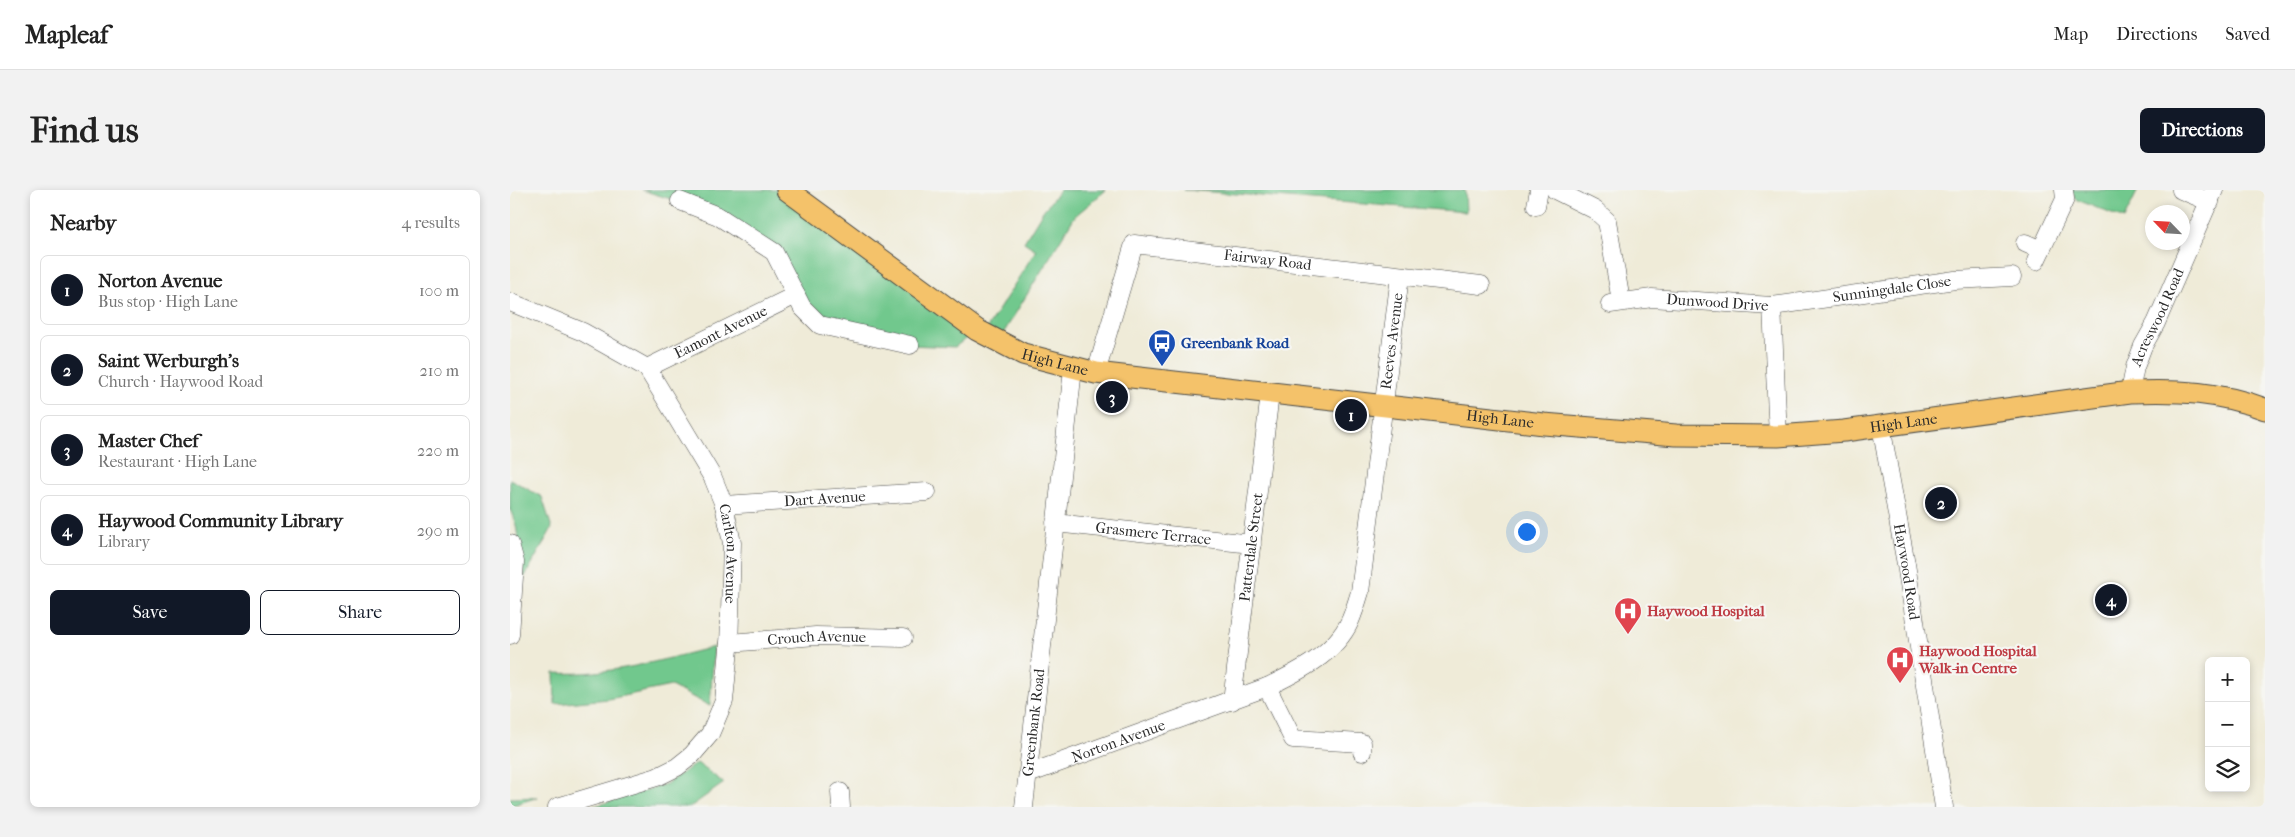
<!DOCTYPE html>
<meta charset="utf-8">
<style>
:root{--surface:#fff;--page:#f2f2f2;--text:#222;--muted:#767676;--line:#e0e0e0;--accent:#111827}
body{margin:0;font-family:"IM FELL French Canon",serif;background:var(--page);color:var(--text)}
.controls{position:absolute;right:15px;bottom:15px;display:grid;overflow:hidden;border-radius:8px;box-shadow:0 2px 8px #0003}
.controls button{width:45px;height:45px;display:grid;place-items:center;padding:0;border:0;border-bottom:1px solid var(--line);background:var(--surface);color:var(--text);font:25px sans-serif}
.compass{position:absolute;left:1635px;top:15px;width:45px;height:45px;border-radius:50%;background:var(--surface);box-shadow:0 2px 8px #0003;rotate:295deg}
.you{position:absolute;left:1016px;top:341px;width:18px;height:18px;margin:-12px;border:4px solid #fff;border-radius:50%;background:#1a73e8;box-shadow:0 0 0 8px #1a73e833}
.badge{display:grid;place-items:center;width:32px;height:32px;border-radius:50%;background:var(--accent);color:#fff;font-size:16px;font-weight:700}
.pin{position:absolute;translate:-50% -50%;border:2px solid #fff;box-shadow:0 1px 5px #0006}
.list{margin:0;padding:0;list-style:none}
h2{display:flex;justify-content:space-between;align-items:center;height:65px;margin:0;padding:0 20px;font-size:21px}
h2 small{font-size:16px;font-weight:400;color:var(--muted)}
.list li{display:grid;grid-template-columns:32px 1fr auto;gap:15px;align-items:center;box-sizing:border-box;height:70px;margin:0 10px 10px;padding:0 10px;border:1px solid var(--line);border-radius:8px}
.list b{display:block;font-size:19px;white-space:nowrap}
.list p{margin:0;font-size:16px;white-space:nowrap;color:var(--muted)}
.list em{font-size:16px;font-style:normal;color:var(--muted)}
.actions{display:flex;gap:10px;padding:15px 20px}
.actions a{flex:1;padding:11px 0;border:1px solid var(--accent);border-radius:8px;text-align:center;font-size:18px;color:var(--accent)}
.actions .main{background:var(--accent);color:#fff}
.icon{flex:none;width:28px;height:28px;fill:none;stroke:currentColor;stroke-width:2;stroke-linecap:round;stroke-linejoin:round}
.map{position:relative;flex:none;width:1755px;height:617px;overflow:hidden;border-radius:8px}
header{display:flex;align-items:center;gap:30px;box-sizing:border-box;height:70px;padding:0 25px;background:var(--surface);border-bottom:1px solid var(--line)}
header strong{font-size:24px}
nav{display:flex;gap:28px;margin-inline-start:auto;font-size:18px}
.intro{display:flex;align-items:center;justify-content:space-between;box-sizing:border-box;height:120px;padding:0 30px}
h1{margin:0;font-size:35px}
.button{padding:12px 22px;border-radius:8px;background:var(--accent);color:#fff;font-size:18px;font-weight:700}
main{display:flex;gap:30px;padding:0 30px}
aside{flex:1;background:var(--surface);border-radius:8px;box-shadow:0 2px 8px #0003}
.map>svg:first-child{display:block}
</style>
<header>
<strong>Mapleaf</strong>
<nav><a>Map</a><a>Directions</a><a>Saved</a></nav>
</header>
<div class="intro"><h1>Find us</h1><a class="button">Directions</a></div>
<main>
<aside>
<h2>Nearby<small>4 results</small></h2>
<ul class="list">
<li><span class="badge">1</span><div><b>Norton Avenue</b><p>Bus stop · High Lane</p></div><em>100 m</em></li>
<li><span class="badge">2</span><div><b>Saint Werburgh's</b><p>Church · Haywood Road</p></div><em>210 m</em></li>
<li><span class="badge">3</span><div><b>Master Chef</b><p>Restaurant · High Lane</p></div><em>220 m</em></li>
<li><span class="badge">4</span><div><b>Haywood Community Library</b><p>Library</p></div><em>290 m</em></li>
</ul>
<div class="actions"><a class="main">Save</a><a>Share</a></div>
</aside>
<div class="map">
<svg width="1755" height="617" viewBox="0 0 1755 617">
<rect width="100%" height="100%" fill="#f6f6f2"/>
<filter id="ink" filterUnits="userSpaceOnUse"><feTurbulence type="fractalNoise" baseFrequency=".02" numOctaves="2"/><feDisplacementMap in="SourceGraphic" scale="10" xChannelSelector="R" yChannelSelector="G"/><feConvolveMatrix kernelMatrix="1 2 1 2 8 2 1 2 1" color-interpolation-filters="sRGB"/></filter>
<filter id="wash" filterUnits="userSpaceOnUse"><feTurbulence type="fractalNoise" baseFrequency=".0096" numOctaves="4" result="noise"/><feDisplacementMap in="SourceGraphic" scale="20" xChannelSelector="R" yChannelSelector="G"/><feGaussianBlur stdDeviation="1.12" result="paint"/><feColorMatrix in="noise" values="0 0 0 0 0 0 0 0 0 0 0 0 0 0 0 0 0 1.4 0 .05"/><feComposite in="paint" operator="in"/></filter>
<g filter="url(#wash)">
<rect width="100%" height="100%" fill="#efebd8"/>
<path fill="#71c88d" stroke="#4e7a5c" d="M132 0H277L467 140 445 157 400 155 310 135 264 62 186 17Z
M550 0H596L565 26 488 152 474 143 526 60 514 52 533 21Z
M673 0H955L956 22 688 1Z
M1561 0H1628L1614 29 1565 9Z
M0 289 32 307 42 338 14 388 6 335 0 319Z
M204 457 200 516 161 496 99 509 45 514 44 483C99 486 151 470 204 457Z
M187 573 214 593 180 617H82L156 594Z
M28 607 0 616V608Z"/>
</g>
<g filter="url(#ink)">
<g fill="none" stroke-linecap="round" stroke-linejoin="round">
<g stroke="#484845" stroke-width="19">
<g id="minor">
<path d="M1045 0 1085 20 1097 31 1111 111"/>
<path d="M1671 0 1700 12"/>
<path d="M170 11 208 26 264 62 292 117 310 135 400 155"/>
<path d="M1026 16 1029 0"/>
<path d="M1515 53 1531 60"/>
<path d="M1526 71 1555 9 1554 0"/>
<path id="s1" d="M0 112 73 142 137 178 203 288 214 315 222 353 219 459 214 511 200 544 182 565 167 577 147 587 47 617"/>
<path id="s2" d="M1100 114 1142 108 1262 116 1268 246"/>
<path id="s3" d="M1262 116 1445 90 1502 87"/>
<path id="s4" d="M137 178 286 105"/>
<path id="s5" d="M586 183 624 54 971 95"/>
<path id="s6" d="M1620 202 1625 177 1633 156 1646 133 1704 0"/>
<path id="s7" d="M1371 236 1396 374 1434 617"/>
<path id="s8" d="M214 315 417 302"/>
<path id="s9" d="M545 333 742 354"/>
<path d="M0 354 5 372 0 445"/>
<path id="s10" d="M219 453 306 446 393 448"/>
<path d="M757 497 783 549 852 553V562"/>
<path id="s11" d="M722 511 760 204"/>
<path id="s12" d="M518 584 757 497C788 482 825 464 840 431 844 422 847 412 850 402L890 86"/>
<path d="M330 602 331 617"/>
<path id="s13" d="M514 617 563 179"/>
</g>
</g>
<g stroke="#484845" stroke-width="23">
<g id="major">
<path id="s14" d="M277 0 467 140 513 164 586 183 1034 234 1166 245 1268 246 1334 241 1620 202C1669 200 1709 202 1755 219"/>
</g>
</g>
<use href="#minor" stroke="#fff" stroke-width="18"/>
<use href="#major" stroke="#f4c26a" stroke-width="21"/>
</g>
</g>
<defs>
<g id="bus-pin" transform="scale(1.4375)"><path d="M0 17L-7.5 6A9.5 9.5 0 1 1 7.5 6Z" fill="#1a4fb4" stroke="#f6f6f2"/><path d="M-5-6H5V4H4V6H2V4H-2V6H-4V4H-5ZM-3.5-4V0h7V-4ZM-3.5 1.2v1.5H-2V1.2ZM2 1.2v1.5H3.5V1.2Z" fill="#fff"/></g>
<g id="hospital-pin" transform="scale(1.4375)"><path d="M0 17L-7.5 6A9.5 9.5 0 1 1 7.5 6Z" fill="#e0444e" stroke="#f6f6f2"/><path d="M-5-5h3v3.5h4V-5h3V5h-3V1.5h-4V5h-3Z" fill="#fff"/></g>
</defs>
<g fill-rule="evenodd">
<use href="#bus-pin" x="652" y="153"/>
<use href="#hospital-pin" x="1118" y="421"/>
<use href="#hospital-pin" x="1390" y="470"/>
</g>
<g text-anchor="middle" stroke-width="4.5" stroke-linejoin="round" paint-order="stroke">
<g font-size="15" fill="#2b2b2b" stroke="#f6f6f2">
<text dy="5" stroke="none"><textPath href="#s5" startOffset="269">Fairway Road</textPath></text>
<text dy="5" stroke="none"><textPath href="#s3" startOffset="121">Sunningdale Close</textPath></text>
<text dy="5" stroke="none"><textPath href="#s2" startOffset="108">Dunwood Drive</textPath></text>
<text dy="5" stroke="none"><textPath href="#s6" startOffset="80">Acreswood Road</textPath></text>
<text dy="5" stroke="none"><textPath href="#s4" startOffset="82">Eamont Avenue</textPath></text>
<text dy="5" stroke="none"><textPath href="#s12" startOffset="646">Reeves Avenue</textPath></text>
<text dy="5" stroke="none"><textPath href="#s14" startOffset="321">High Lane</textPath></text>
<text dy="5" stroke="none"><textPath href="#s14" startOffset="770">High Lane</textPath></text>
<text dy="5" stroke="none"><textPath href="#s14" startOffset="1175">High Lane</textPath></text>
<text dy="5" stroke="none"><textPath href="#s8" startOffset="101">Dart Avenue</textPath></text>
<text dy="5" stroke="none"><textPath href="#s9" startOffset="99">Grasmere Terrace</textPath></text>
<text dy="5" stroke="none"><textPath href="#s11" startOffset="155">Patterdale Street</textPath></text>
<text dy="5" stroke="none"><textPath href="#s1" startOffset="359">Carlton Avenue</textPath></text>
<text dy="5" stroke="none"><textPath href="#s7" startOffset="148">Haywood Road</textPath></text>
<text dy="5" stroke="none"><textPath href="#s10" startOffset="88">Crouch Avenue</textPath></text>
<text dy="5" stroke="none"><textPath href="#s13" startOffset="85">Greenbank Road</textPath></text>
<text dy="5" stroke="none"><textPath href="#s12" startOffset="96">Norton Avenue</textPath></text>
</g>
<g font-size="15" font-weight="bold" fill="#164399" stroke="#f6f6f2" text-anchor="start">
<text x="671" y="158">Greenbank Road</text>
</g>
<g font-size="15" font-weight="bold" fill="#be3a42" stroke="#f6f6f2" text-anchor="start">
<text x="1137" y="426">Haywood Hospital</text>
<text x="1409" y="466">Haywood Hospital<tspan x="1409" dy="17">Walk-in Centre</tspan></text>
</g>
</g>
</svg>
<div class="controls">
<button>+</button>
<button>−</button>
<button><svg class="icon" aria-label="layers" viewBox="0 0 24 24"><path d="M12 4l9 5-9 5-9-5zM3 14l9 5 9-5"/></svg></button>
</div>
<svg class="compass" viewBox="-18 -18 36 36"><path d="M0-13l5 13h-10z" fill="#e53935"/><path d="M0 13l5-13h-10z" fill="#767676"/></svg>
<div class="you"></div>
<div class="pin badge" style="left:841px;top:225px">1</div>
<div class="pin badge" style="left:1431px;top:313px">2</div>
<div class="pin badge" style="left:602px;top:207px">3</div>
<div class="pin badge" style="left:1601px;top:410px">4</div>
</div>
</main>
